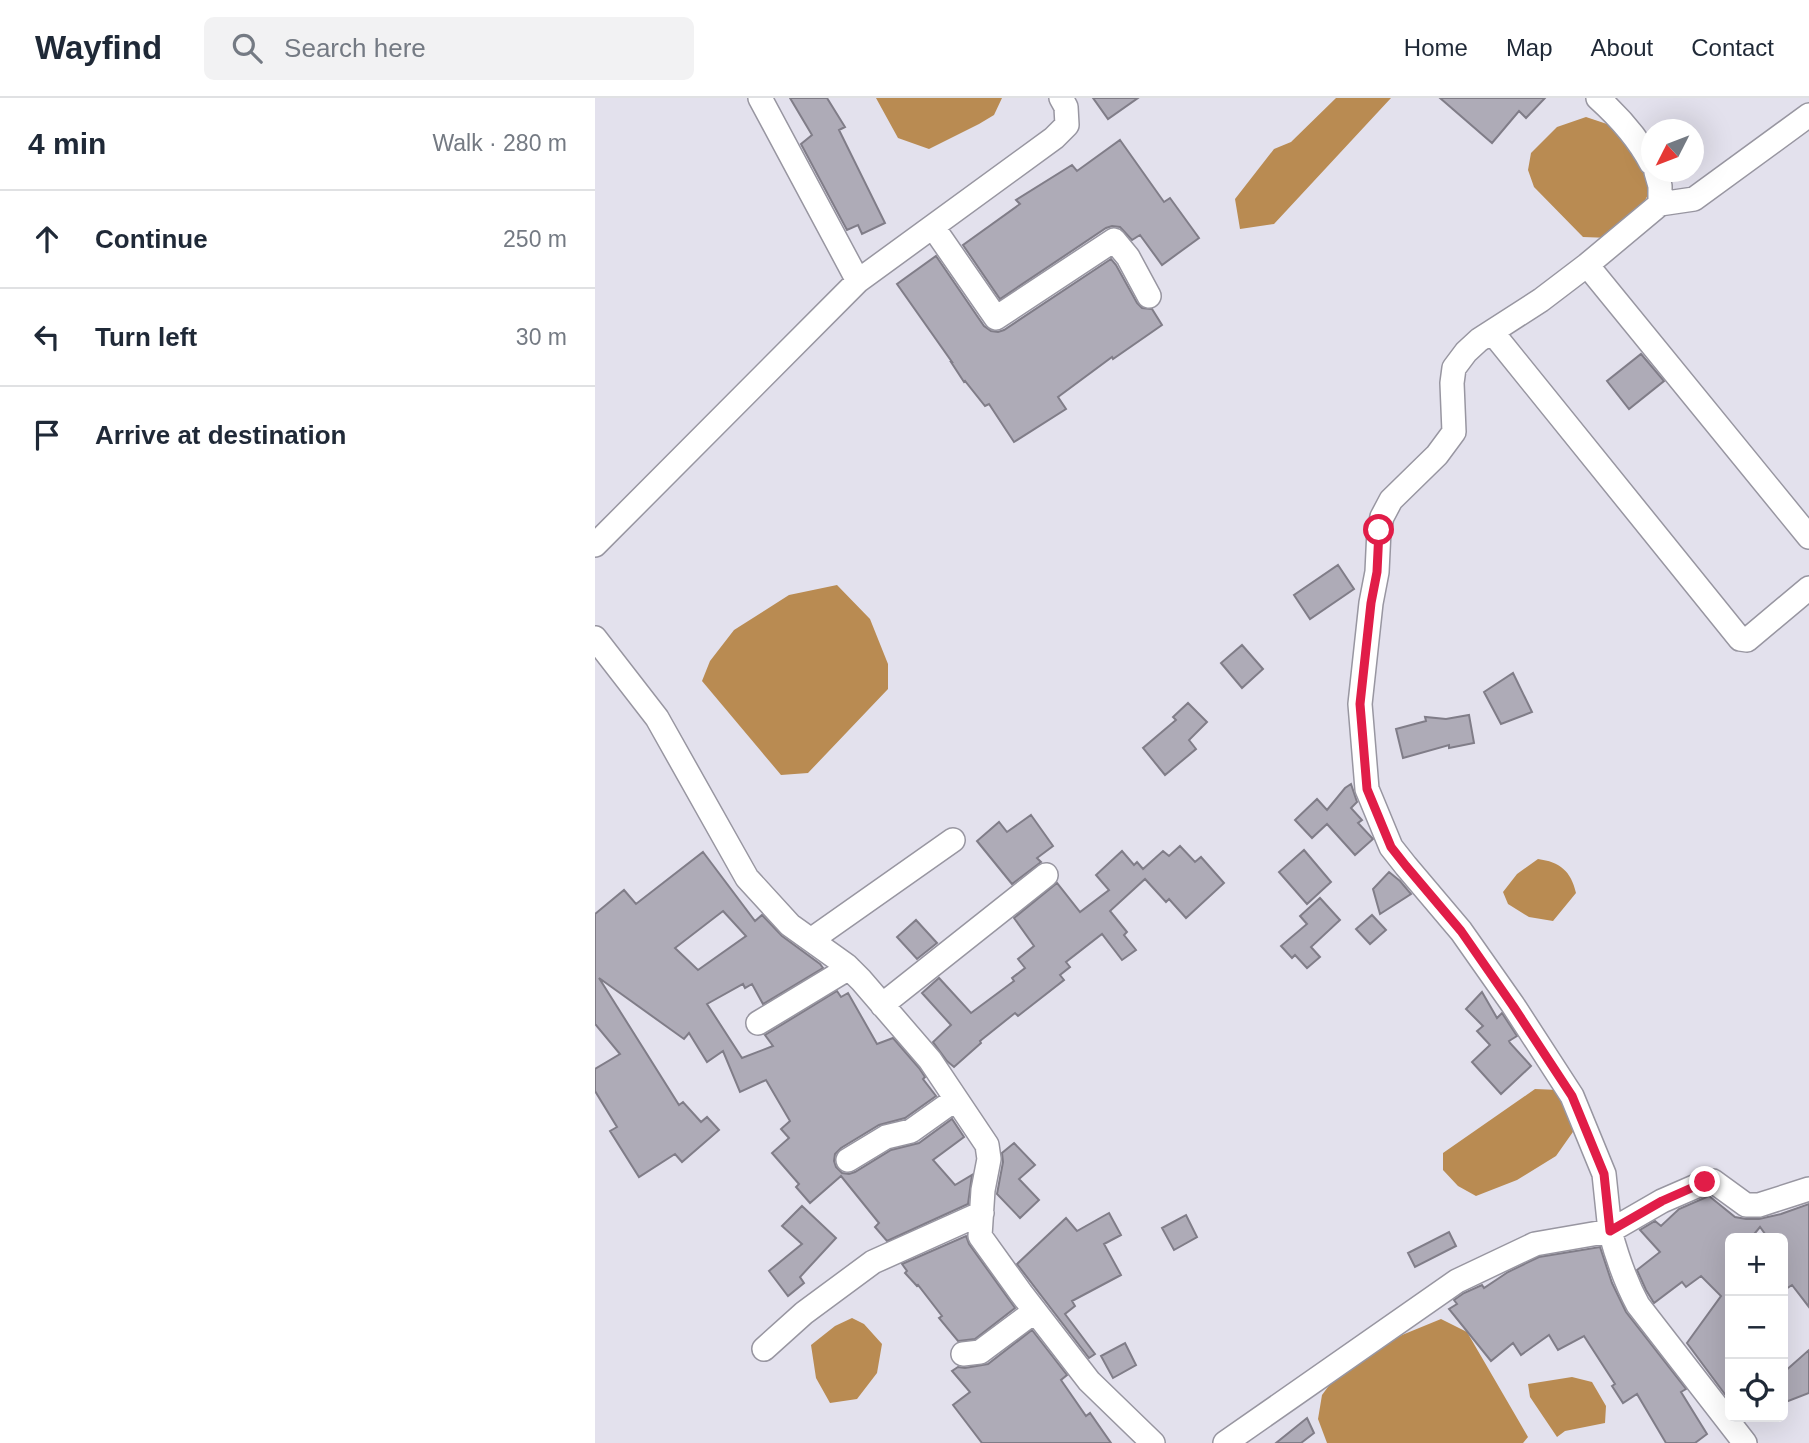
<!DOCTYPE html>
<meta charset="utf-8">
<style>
:root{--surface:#fff;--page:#f2f2f3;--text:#1f2937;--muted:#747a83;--line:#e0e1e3}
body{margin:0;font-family:Helvetica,sans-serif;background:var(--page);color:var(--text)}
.controls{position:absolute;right:21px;bottom:21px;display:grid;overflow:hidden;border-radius:10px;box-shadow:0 7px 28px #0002}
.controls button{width:63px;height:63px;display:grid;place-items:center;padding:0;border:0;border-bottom:2px solid var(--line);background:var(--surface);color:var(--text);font:35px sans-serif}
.compass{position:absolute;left:1046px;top:21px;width:63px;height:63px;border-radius:50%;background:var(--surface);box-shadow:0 7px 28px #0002;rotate:228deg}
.stop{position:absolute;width:21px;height:21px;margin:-16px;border:5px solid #e11d48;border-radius:50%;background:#fff}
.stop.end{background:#e11d48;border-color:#fff;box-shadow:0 2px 7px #0008}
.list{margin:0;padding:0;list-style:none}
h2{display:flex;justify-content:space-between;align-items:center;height:91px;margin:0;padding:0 28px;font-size:30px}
h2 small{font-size:23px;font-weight:400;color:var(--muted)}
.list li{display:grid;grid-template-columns:46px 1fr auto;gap:21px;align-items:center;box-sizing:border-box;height:98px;padding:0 28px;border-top:2px solid var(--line)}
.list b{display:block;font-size:26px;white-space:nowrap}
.list em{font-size:23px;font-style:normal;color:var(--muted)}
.icon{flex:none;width:38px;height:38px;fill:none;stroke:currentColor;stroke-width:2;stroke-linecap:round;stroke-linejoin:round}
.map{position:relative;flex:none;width:1214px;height:1345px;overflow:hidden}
header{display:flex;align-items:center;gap:42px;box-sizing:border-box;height:98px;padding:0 35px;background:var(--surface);border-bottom:2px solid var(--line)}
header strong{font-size:33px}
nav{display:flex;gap:38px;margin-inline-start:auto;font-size:24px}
.search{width:490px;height:63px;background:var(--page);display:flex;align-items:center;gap:18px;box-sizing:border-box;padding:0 24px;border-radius:10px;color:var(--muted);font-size:26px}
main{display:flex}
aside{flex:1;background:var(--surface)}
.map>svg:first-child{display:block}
</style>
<header>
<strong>Wayfind</strong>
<div class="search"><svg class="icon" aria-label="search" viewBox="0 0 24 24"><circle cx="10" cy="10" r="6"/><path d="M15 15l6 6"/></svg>Search here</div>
<nav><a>Home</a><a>Map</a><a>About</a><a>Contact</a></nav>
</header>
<main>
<aside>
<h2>4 min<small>Walk · 280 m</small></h2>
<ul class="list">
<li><svg class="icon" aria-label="ahead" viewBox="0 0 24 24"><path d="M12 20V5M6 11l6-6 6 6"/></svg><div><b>Continue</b></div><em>250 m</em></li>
<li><svg class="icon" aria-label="left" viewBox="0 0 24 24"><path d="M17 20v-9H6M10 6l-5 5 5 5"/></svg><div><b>Turn left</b></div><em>30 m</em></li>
<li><svg class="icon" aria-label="arrive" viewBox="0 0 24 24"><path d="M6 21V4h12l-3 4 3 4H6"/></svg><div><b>Arrive at destination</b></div></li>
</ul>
</aside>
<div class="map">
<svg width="1214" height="1345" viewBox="0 0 1214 1345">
<rect width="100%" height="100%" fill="#e3e1ed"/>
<path fill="#b98b52" d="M281 0H407L399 17 384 26 334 51 303 40Z
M741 0H796L679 126 645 131 640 101 679 51 696 44Z
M991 19 1027 31 1054 69 1057 89 1043 116 1015 140 988 139 939 89 933 72 936 55 962 29Z
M242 487 275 521 293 566V591L213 675 186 677 107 583 115 563 139 532 194 497Z
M943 761C965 764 976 773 981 795L958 823 934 819 913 806 908 794 922 776Z
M940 991 964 992 980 1031 961 1058 922 1082 881 1098 863 1088 848 1072V1055Z
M257 1220 269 1226 287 1246 282 1275 262 1301 235 1305 221 1280 216 1247 240 1228Z
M846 1221 872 1234 933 1339 928 1345H732L723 1321 727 1297 741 1278 777 1254 807 1237Z
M977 1279 997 1284 1011 1308 1010 1325 970 1333 962 1339 935 1299 933 1286Z"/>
<path fill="#aeabb7" stroke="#807d88" stroke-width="2" fill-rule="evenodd" d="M195 0H232L250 29 244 32 290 125 267 136 263 127 252 132 206 46 217 37Z
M498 0H543L513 21Z
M845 0H950L931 20 924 13 897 45Z
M525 42 569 104 575 100 604 140 567 167 545 137 537 142 525 129 517 128 511 130 405 201 368 147 425 106 421 102 477 67 482 73Z
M341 158 389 228 396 233 403 234 409 232 516 161 521 167 542 205 547 210 557 211 567 227 518 261 517 259 463 299 471 311 419 344 394 306 390 308 370 283 369 284 356 264H357L302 186Z
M1046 256 1069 283 1034 311 1012 283Z
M743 467 759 491 715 521 699 497Z
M647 547 668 571 647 590 626 565Z
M918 575 937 614 906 626 889 594Z
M593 605 612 624 594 642 601 651 570 677 548 650 581 622 578 619Z
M874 617 879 645 854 650V647L808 660 801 631 831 623 830 619 851 621Z
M756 686 762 704 756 710 767 722 763 725 778 741 760 757 732 726 717 740 700 722 722 701 732 712 750 690Z
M436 717 458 748 442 760 446 764 417 786 382 743 404 724 412 734Z
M585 748 600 764 606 759 629 785 591 820 574 801 571 804 550 781 515 813 532 834 529 837 541 852 527 862 507 836 471 864 475 869 465 877 469 882 423 918 420 915 385 943 386 945 359 969 352 963 338 944 356 927 327 895 344 880 376 915 419 883 417 880 430 870 423 861 439 848 419 820 462 785 485 814 514 792 501 777 527 753 539 767 542 764 548 771 568 753 574 758Z
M709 752 736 784 712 806 684 774Z
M108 754 160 823 167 817 187 838 225 866 228 870 168 906 157 886 150 890 148 886 112 906 147 960 178 948 170 937 242 893 246 899 253 895 282 946 298 940 324 970 330 979 328 981 341 998 310 1020 284 1027 246 1050 240 1056 239 1063 241 1069 247 1075 254 1076 260 1074 296 1052 324 1045 357 1021 369 1039 338 1062 360 1087 377 1077 373 1106 292 1143 280 1129 284 1125 246 1078 215 1105 201 1089 204 1086 177 1055 194 1040 186 1031 195 1023 171 982 145 994 128 953 112 964 94 935 89 941 4 880 84 1007 88 1004 106 1024 112 1019 124 1032 87 1064 80 1056 44 1079 15 1033 22 1029 0 993V971L25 956 0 926V816L29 792 41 806ZM128 813 151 838 103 872 80 850Z
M794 774 805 783 816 796 785 816 778 791Z
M725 800 745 822 716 849 725 859 712 870 700 857 697 860 686 848 712 826 705 818Z
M777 817 791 832 775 846 761 831Z
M321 822 342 845 322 861 302 839Z
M887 894 902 920 907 915 922 938 914 943 915 945 936 968 906 996 877 964 895 947 882 933 888 928 871 911Z
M419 1045 440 1067 424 1081 444 1102 425 1120 402 1096 408 1064 407 1055Z
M1114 1098 1140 1119 1151 1121H1164L1186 1116 1214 1106V1209L1197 1187 1188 1193V1140H1173L1165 1129 1156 1140H1135V1303L1092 1245 1126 1198 1106 1178 1091 1189 1087 1184 1059 1205 1051 1192 1042 1172 1065 1154 1045 1132 1060 1123 1066 1128 1084 1111Z
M207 1108 241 1140 205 1179 209 1185 193 1198 174 1173 207 1146 187 1128Z
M514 1115 526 1137 509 1146 526 1177 477 1203 480 1208 470 1216 500 1256 494 1260 422 1166 471 1120 482 1133Z
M591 1117 602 1139 579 1152 567 1130Z
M854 1134 861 1148 820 1169 813 1155Z
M371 1138 374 1146 420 1210 380 1241 363 1243 344 1220 347 1218 323 1187 322 1188 310 1175 312 1173 307 1166Z
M1005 1149 1017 1185 1031 1214 1091 1291 1086 1294 1112 1336 1100 1345H1071L1042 1296 1028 1305 1017 1288 1020 1286 989 1238 963 1252 954 1237 926 1257 918 1245 896 1263 854 1211 862 1206 859 1202 869 1195 887 1187 889 1190 913 1174 944 1159Z
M437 1232 472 1277 466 1282 491 1318 495 1315 516 1345H387L358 1307 375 1294 357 1273 363 1269 370 1270 393 1266Z
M530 1245 541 1267 518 1280 506 1258Z
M1214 1252V1295L1188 1305V1275Z
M712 1320 719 1335 706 1345H681Z"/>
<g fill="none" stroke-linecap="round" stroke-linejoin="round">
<g stroke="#9896a1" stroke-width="26">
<path id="minor" d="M165 0 263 183
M1003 0C1024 19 1043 40 1056 65
M1061 74 1065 88V106L1099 101 1214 17
M1065 106 992 167 946 202 884 242 871 254 859 270 857 285 859 334 842 357 796 402 787 419 784 432 782 474 776 505 765 606 772 691 796 749 811 768 866 833 918 907 977 998 1009 1076 1015 1133 1067 1103 1113 1083H1118L1151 1107H1164L1214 1091
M338 129 401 220 519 142 533 159 554 198
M992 167 1214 439
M897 234 1145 541 1152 542 1214 490
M0 447 263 183 459 40 472 27 471 9 466 0
M0 540 62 620 152 780 195 827 251 867 266 882 335 962 392 1047 394 1061 388 1092 385 1138 426 1195 494 1283 558 1345
M216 842 358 742
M287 907 451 777
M163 925 254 870
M253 1062 291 1039 316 1033 361 1001
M169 1251 209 1215 278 1164 387 1115
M368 1256 385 1254 440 1213
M630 1345 862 1183 940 1146 1015 1133C1022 1159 1030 1183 1043 1207L1150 1345"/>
</g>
<use href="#minor" stroke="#fff" stroke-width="23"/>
</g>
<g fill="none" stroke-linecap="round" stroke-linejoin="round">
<path stroke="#e11d48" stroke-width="9" d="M784 432 782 474 776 505 765 606 772 691 796 749 811 768 866 833 918 908 977 998 1009 1076 1015 1133 1067 1103 1110 1084"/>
</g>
</svg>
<div class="controls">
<button>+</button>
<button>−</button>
<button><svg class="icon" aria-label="locate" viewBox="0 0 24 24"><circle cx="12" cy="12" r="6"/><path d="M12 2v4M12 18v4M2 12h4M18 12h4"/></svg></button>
</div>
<svg class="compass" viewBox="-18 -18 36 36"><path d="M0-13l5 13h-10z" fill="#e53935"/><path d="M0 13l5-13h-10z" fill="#747a83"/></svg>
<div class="stop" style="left:784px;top:432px"></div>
<div class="stop end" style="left:1110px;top:1084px"></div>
</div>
</main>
